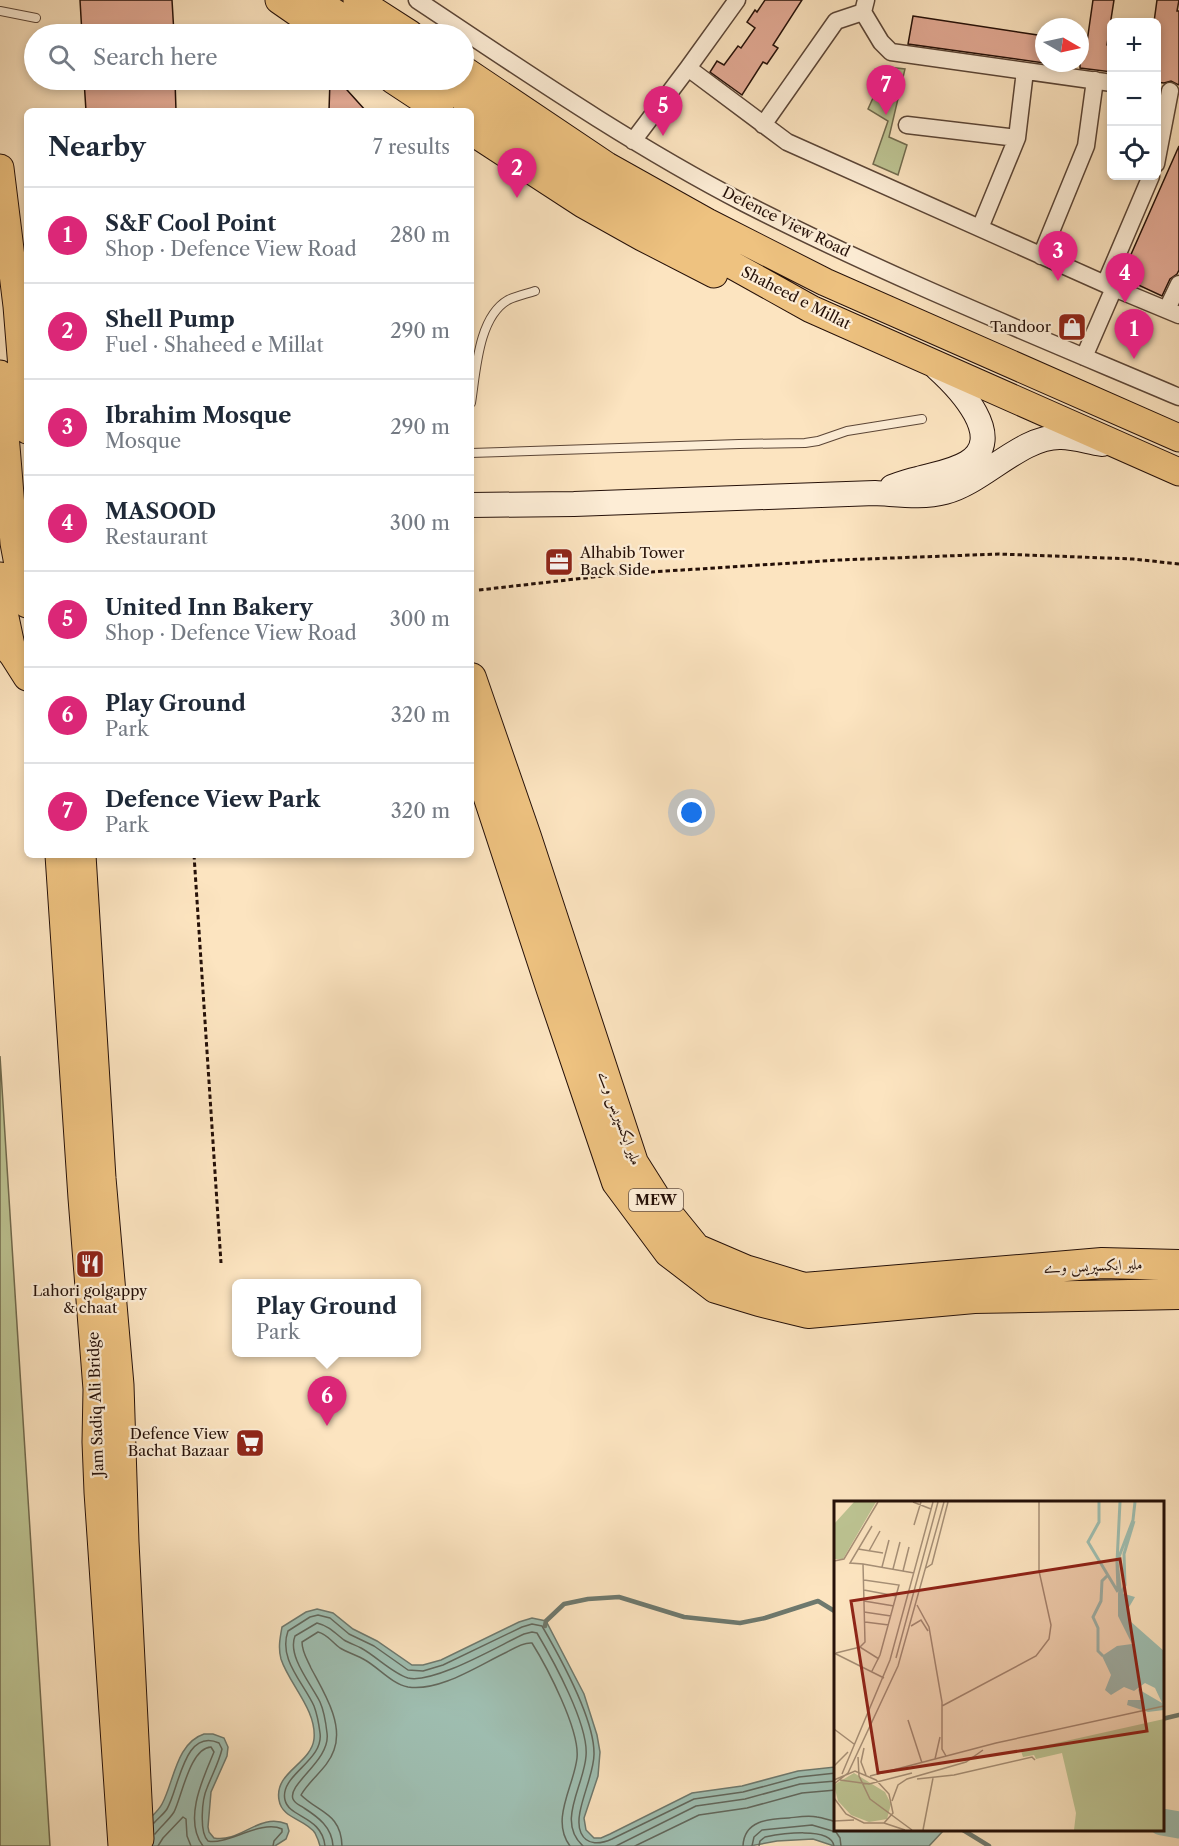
<!DOCTYPE html>
<meta charset="utf-8">
<style>
:root{--surface:#fff;--page:#f2f2f3;--text:#1f2937;--muted:#747a83;--line:#e0e1e3;--accent:#db2777}
body{margin:0;font-family:"Libre Caslon Text",Amiri,serif;background:var(--page);color:var(--text)}
.controls{position:absolute;right:18px;top:18px;display:grid;overflow:hidden;border-radius:9px;box-shadow:0 3px 9px #0003}
.controls button{width:54px;height:54px;display:grid;place-items:center;padding:0;border:0;border-bottom:2px solid var(--line);background:var(--surface);color:var(--text);font:30px sans-serif}
.compass{position:absolute;left:1035px;top:18px;width:54px;height:54px;border-radius:50%;background:var(--surface);box-shadow:0 3px 9px #0003;rotate:99deg}
.you{position:absolute;left:692px;top:813px;width:21px;height:21px;margin:-15px;border:4px solid #fff;border-radius:50%;background:#1a73e8;box-shadow:0 0 0 9px #1a73e833}
.badge{display:grid;place-items:center;width:39px;height:39px;border-radius:50%;background:var(--accent);color:#fff;font-size:20px;font-weight:700}
.pin{position:absolute;translate:-50% -50px;filter:drop-shadow(0 2px 3px #0008)}
.pin::after{content:'';position:absolute;top:32px;width:21px;height:18px;background:inherit;clip-path:polygon(0 0,100% 0,50% 100%)}
.popup{position:absolute;left:232px;top:1279px;width:189px;height:78px;box-sizing:border-box;display:grid;place-content:center;border-radius:9px;background:var(--surface);filter:drop-shadow(0 2px 4px #0005);font-size:20px;white-space:nowrap;color:var(--muted)}
.popup b{font-size:22px;color:var(--text)}
.popup::after{content:'';position:absolute;left:50%;top:100%;margin-left:-12px;border:12px solid transparent;border-top-color:var(--surface)}
.list{margin:0;padding:0;list-style:none}
h2{display:flex;justify-content:space-between;align-items:center;height:78px;margin:0;padding:0 24px;font-size:26px}
h2 small{font-size:20px;font-weight:400;color:var(--muted)}
.list li{display:grid;grid-template-columns:39px 1fr auto;gap:18px;align-items:center;box-sizing:border-box;height:96px;padding:0 24px;border-top:2px solid var(--line)}
.list b{display:block;font-size:22px;white-space:nowrap}
.list p{margin:0;font-size:20px;white-space:nowrap;color:var(--muted)}
.list em{font-size:20px;font-style:normal;color:var(--muted)}
.icon{flex:none;width:33px;height:33px;fill:none;stroke:currentColor;stroke-width:2;stroke-linecap:round;stroke-linejoin:round}
.map{position:relative;flex:none;width:1179px;height:1846px;overflow:hidden}
.search{position:absolute;background:var(--surface);box-shadow:0 3px 9px #0003;left:24px;top:24px;width:450px;height:66px;display:flex;align-items:center;gap:15px;box-sizing:border-box;padding:0 21px;border-radius:33px;color:var(--muted);font-size:22px}
.panel{position:absolute;background:var(--surface);box-shadow:0 3px 9px #0003;left:24px;top:108px;width:450px;height:750px;border-radius:9px}
.map>svg:first-child{display:block}
</style>
<div class="map">
<svg width="1179" height="1846" viewBox="0 0 1179 1846">
<rect width="100%" height="100%" fill="#fce4c0"/>
<filter id="stains"><feTurbulence type="fractalNoise" baseFrequency=".00333" numOctaves="4"/><feColorMatrix values="0 0 0 0 .2 0 0 0 0 .09 0 0 0 0 .02 0 0 0 .5 -.17"/></filter>
<radialGradient id="worn" r=".72"><stop offset=".6" stop-color="#630" stop-opacity="0"/><stop offset="1" stop-color="#630" stop-opacity=".3"/></radialGradient>
<path fill="#bdc493" stroke="#716a4e" stroke-width="1.5" d="M887 67 905 69 889 137 907 145 898 175 873 164 888 121 868 109Z
M0 1056 50 1846H0Z"/>
<path fill="#9fbfb2" stroke="#6e796e" stroke-width="1.5" d="M317 1609 333 1613 353 1629 377 1641 412 1665H423L441 1660 519 1622 532 1618 546 1621 584 1694 597 1735 600 1752 598 1776 584 1818 586 1830 594 1838H601L610 1834 692 1793 742 1786 798 1771 835 1767 836 1830H944L929 1846H834L813 1839 777 1841 750 1846H320C319 1842 317 1837 315 1833 306 1819 282 1819 279 1800 274 1772 311 1764 314 1739 317 1710 289 1684 281 1659 278 1648 280 1638 282 1627L306 1612Z
M204 1734H213L224 1738 228 1747 227 1756 211 1792 208 1827 209 1832 214 1838C241 1843 259 1812 287 1824L289 1831 286 1839 275 1846H133C137 1839 140 1831 144 1825 149 1818 158 1812 162 1804 174 1782 176 1743 204 1734Z"/>
<g fill="none" stroke-linecap="round" stroke-linejoin="round">
<path stroke="#62685d" stroke-width="1.5" d="M154 1823C158 1818 164 1814 167 1809 179 1789 184 1727 219 1743L222 1749C219 1762 212 1775 207 1788 202 1799 199 1832 208 1841 226 1846 261 1819 282 1829V1832L274 1841 273 1846
M155 1834C161 1826 169 1820 174 1812 182 1796 190 1748 211 1747L214 1752C203 1778 183 1820 203 1846
M158 1846 163 1838 183 1817 186 1819 187 1836 191 1846
M325 1846C322 1816 289 1818 285 1800 279 1775 324 1761 320 1733 319 1725 317 1714 314 1706 303 1682 278 1659 288 1631L310 1617 318 1615 330 1618 349 1634 374 1646 408 1670 423 1671 443 1665 522 1627 532 1624 542 1626C560 1657 594 1718 594 1753 595 1776 572 1814 581 1833 587 1846 601 1844 612 1839L694 1799 743 1792 799 1777 836 1773
M333 1846C332 1827 318 1817 304 1808 300 1805 295 1804 293 1799 287 1784 331 1760 327 1733 326 1724 324 1711 320 1702 311 1684 287 1656 295 1636L317 1623C329 1626 335 1633 344 1640 349 1643 355 1645 361 1648 376 1656 392 1673 408 1678 434 1684 498 1646 524 1634L532 1632 537 1633C553 1660 589 1725 586 1756 584 1786 556 1822 583 1846
M342 1846C341 1813 319 1813 301 1795 310 1779 328 1768 334 1750 344 1723 323 1691 311 1668 307 1659 302 1652 302 1642L318 1632C327 1634 332 1642 340 1648 348 1653 357 1655 365 1660 379 1668 392 1684 408 1687 440 1692 479 1665 507 1652 514 1648 524 1642 532 1643 547 1667 580 1730 577 1758 574 1786 550 1820 570 1846
M616 1846 696 1806 745 1799 800 1784 836 1781
M635 1846 699 1815 747 1808 802 1793 836 1790
M743 1846C744 1820 769 1819 789 1818 798 1817 808 1815 817 1817 823 1818 830 1820 836 1822
M752 1846 754 1837 762 1830 812 1825 836 1832 840 1838 841 1846
M759 1846 760 1841 765 1837C780 1834 831 1826 834 1846"/>
<path stroke="#6e796e" stroke-width="4.5" d="M545 1626 546 1621 564 1604 588 1599 619 1597 684 1617 740 1623 765 1618 818 1601 836 1612
M1162 1719 1179 1715
M1162 1823 1179 1833
M963 1830 989 1846"/>
<path stroke="#9fbfb2" stroke-width="27" d="M1162 1822 1179 1825"/>
</g>
<path fill="#e3aa95" stroke="#251008" stroke-width="1.5" d="M80 0H172L174 34H82Z
M765 0H802L773 45 778 48 767 64 763 62 742 95 710 72 717 61 724 65 738 46 741 48 755 28 747 22 755 10 757 12Z
M1093 0H1114L1107 45 1112 46V72L1080 68V40L1087 42Z
M1157 0H1179L1177 11H1179V85L1171 81 1164 83 1156 82V22H1154Z
M913 16 1044 36V63L908 44Z
M84 80H175L176 111H86Z
M330 80H338L366 111H329Z
M1179 146V270L1177 274 1170 279 1162 296 1121 277Z"/>
<g fill="none" stroke-linecap="round" stroke-linejoin="round">
<g stroke="#5b4536" stroke-width="10">
<path id="lane" d="M0 11 36 18
M471 403C476 372 478 317 508 300 516 296 526 294 535 291
M471 453 739 444 805 443 818 441 847 431 922 419"/>
</g>
<g stroke="#5b4536" stroke-width="19">
<path id="street" d="M417 0C524 71 630 144 744 203 885 275 1033 335 1179 397
M866 0 863 12 881 42 891 52 1112 83
M688 68 787 142 1114 288 1179 315
M763 125 836 21 863 12
M907 125 1017 138
M633 141 688 68 737 0
M1156 164 1170 91
M980 228 1017 138 1025 71
M1041 256 1086 146 1095 80
M1105 284 1151 176
M1167 309 1179 284
M1084 357 1114 288"/>
</g>
<g stroke="#251008" stroke-width="26">
<path id="secondary" d="M892 487C900 484 909 481 918 479 935 474 952 472 967 463 1008 438 958 387 937 368
M471 505 574 504 875 493C897 494 923 498 945 492 984 482 1021 436 1061 437 1074 437 1089 442 1102 444"/>
</g>
<g stroke="#251008" stroke-width="29">
<path id="primary" d="M279 0 328 34
M315 0 367 34
M357 0 410 34
M464 70 607 166 707 222 825 282 1179 438
M393 80 440 111
M436 80 598 186 698 246 811 309 1179 472
M471 131 583 204 642 237 714 274
M0 168 17 306 27 430
M0 374 14 543 24 596 27 604
M0 576 2 603 13 655
M1 641 13 655 27 677
M59 855 82 1198 97 1389 96 1442 98 1492 122 1846
M82 855 102 1178 120 1385 125 1542 140 1839"/>
</g>
<g stroke="#251008" stroke-width="32">
<path id="highway" d="M471 678 526 837 633 1163 657 1201 696 1249 745 1270 804 1288 1102 1263 1179 1265
M471 743 552 990 617 1182 669 1252 716 1288 759 1301 808 1313 974 1298 1179 1294"/>
</g>
<path stroke="#251008" stroke-width="3" stroke-dasharray="4.5 3" stroke-linecap="butt" d="M479 590 620 574 839 560 999 554 1133 559 1179 564
M194 855 221 1263"/>
<use href="#lane" stroke="#fdedd6" stroke-width="8"/>
<use href="#street" stroke="#fdedd6" stroke-width="16"/>
<use href="#secondary" stroke="#fdedd6" stroke-width="24"/>
<use href="#primary" stroke="#eec280" stroke-width="27"/>
<use href="#highway" stroke="#eec280" stroke-width="30"/>
</g>
<defs>
<g id="shop-square" transform="scale(1.5)"><rect x="-9" y="-9" width="18" height="18" rx="4" fill="#8f2418" stroke="#fdedd6"/><path d="M-5-2.5h2.3a2.7 3.5 0 0 1 5.4 0H5L5.5 6h-11ZM-1.5-2.5h3a1.5 2.3 0 0 0-3 0Z" fill="#fff"/></g>
<g id="office-square" transform="scale(1.5)"><rect x="-9" y="-9" width="18" height="18" rx="4" fill="#8f2418" stroke="#fdedd6"/><path d="M-6-3h4V-5.5h4V-3h4V5H-6ZM-1-4.5V-3h2v-1.5ZM-6 0V1H6V0Z" fill="#fff"/></g>
<g id="restaurant-square" transform="scale(1.5)"><rect x="-9" y="-9" width="18" height="18" rx="4" fill="#8f2418" stroke="#fdedd6"/><path d="M-5-6h1v4h1v-4h1v4h1v-4h1v5L-1.5 .5V6h-2V.5L-5-1ZM5-6V6H3V1.5H1.5Q1.5-4 5-6Z" fill="#fff"/></g>
<g id="supermarket-square" transform="scale(1.5)"><rect x="-9" y="-9" width="18" height="18" rx="4" fill="#8f2418" stroke="#fdedd6"/><path d="M-6-5.5h2.5l.6 2H6L4.5 2H-2.5L-4.4-4H-6ZM-1.5 3.2a1.3 1.3 0 1 0 .1 0ZM3 3.2a1.3 1.3 0 1 0 .1 0Z" fill="#fff"/></g>
</defs>
<g fill-rule="evenodd">
<use href="#shop-square" x="1072" y="327"/>
<use href="#office-square" x="559" y="562"/>
<use href="#restaurant-square" x="90" y="1264"/>
<use href="#supermarket-square" x="250" y="1443"/>
</g>
<g text-anchor="middle" stroke-width="4.5" stroke-linejoin="round" paint-order="stroke">
<rect fill="#fdedd6" stroke="#665246" stroke-width="1.5" x="629" y="1189" width="54" height="22" rx="4.5"/>
<g font-size="14" font-weight="bold" fill="#251008">
<text x="656" y="1205">MEW</text>
</g>
<g font-size="15" fill="#251008" stroke="#fdedd6">
<text transform="translate(786 222) rotate(26)" y="5">Defence View Road</text>
<text transform="translate(796 298) rotate(27)" y="5">Shaheed e Millat</text>
<text transform="translate(620 1118) rotate(70)" y="5">ملیر ایکسپریس وے</text>
<text transform="translate(1093 1266) rotate(-2)" y="5">ملیر ایکسپریس وے</text>
<text transform="translate(96 1404) rotate(-92)" y="5">Jam Sadiq Ali Bridge</text>
</g>
<g font-size="15" fill="#251008" stroke="#fdedd6" text-anchor="end">
<text x="1051" y="332">Tandoor</text>
<text x="580" y="558" text-anchor="start">Alhabib Tower<tspan x="580" dy="17">Back Side</tspan></text>
<text x="90" y="1296" text-anchor="middle">Lahori golgappy<tspan x="90" dy="17">&amp; chaat</tspan></text>
<text x="229" y="1439">Defence View<tspan x="229" dy="17">Bachat Bazaar</tspan></text>
</g>
</g>
<g transform="translate(834 1501)">
<rect width="330" height="330" fill="#fce4c0"/>
<path d="M20 1H42L9 58H0V23ZM330 218V329H240L242 312 228 252 202 258 200 254 189 256 187 250ZM20 272 51 291 57 303 53 318 35 321 17 314 4 300 0 284Z" fill="#bdc493"/>
<path d="M284 91 301 96 294 108 296 120 330 150V209L314 211 293 204 294 199H307L304 188 328 202 321 187 311 182 300 190 290 186 277 194 271 189 277 174 268 155 283 145 298 143 284 115Z" fill="#9fbfb2"/>
<path fill="none" stroke="#9fbfb2" stroke-width="3" d="M265 1V21L254 41 284 91M286 1 283 61 287 96M284 90 283 61 299 19 301 1M287 93 291 84 290 53 300 20M269 155 264 150V127L259 116 267 100 268 80 273 75"/>
<path fill="none" stroke="#a68f76" stroke-width="1.5" d="M79 1 97 8M80 24 87 1M24 48 49 52M35 50 46 30M0 60 10 58 44 1M29 63 80 72M48 66 55 39M92 67 98 63 114 1M59 68 66 41M69 70 75 46M30 79 65 84 46 154 38 170M30 89 62 95M30 100 60 105M83 104 95 126 108 201V248L112 255M30 111 57 115M31 121 55 124M77 125 87 119 94 130M26 146 31 141 29 63 16 62 38 25M0 152 50 177M2 152 26 146 45 158M62 157 104 1M108 205 202 155 215 138 217 124 205 70V1M74 219 88 262M0 228 20 243M30 247 27 261 32 274M24 256 25 275 36 298 78 329M101 258 106 236M0 265 14 251M8 273 56 159 99 1M36 275 162 242 330 205M83 278 120 274 198 256 201 259M0 279 21 270 42 279 55 293 59 312 50 322H30L12 313 0 297M6 279 35 283 78 272M0 283 14 272 64 165 110 1M58 300 64 284 73 278 132 261 149 249M0 320 20 319M50 322 71 329M89 329 99 277"/>
<path fill="#8f2418" fill-opacity="0.15" stroke="#8f2418" stroke-width="3" d="M286 58 313 230 44 272 17 100Z"/>
<rect width="330" height="330" fill="none" stroke="#251008" stroke-width="3"/>
</g>
<rect width="100%" height="100%" filter="url(#stains)"/>
<rect width="100%" height="100%" fill="url(#worn)"/>
</svg>
<div class="controls">
<button>+</button>
<button>−</button>
<button><svg class="icon" aria-label="locate" viewBox="0 0 24 24"><circle cx="12" cy="12" r="6"/><path d="M12 2v4M12 18v4M2 12h4M18 12h4"/></svg></button>
</div>
<svg class="compass" viewBox="-18 -18 36 36"><path d="M0-13l5 13h-10z" fill="#e53935"/><path d="M0 13l5-13h-10z" fill="#747a83"/></svg>
<div class="you"></div>
<div class="pin badge" style="left:1134px;top:359px">1</div>
<div class="pin badge" style="left:517px;top:198px">2</div>
<div class="pin badge" style="left:1058px;top:281px">3</div>
<div class="pin badge" style="left:1125px;top:303px">4</div>
<div class="pin badge" style="left:663px;top:136px">5</div>
<div class="pin badge" style="left:327px;top:1426px">6</div>
<div class="popup"><b>Play Ground</b>Park</div>
<div class="pin badge" style="left:886px;top:115px">7</div>
<div class="search"><svg class="icon" aria-label="search" viewBox="0 0 24 24"><circle cx="10" cy="10" r="6"/><path d="M15 15l6 6"/></svg>Search here</div>
<section class="panel">
<h2>Nearby<small>7 results</small></h2>
<ul class="list">
<li><span class="badge">1</span><div><b>S&amp;F Cool Point</b><p>Shop · Defence View Road</p></div><em>280 m</em></li>
<li><span class="badge">2</span><div><b>Shell Pump</b><p>Fuel · Shaheed e Millat</p></div><em>290 m</em></li>
<li><span class="badge">3</span><div><b>Ibrahim Mosque</b><p>Mosque</p></div><em>290 m</em></li>
<li><span class="badge">4</span><div><b>MASOOD</b><p>Restaurant</p></div><em>300 m</em></li>
<li><span class="badge">5</span><div><b>United Inn Bakery</b><p>Shop · Defence View Road</p></div><em>300 m</em></li>
<li><span class="badge">6</span><div><b>Play Ground</b><p>Park</p></div><em>320 m</em></li>
<li><span class="badge">7</span><div><b>Defence View Park</b><p>Park</p></div><em>320 m</em></li>
</ul>
</section>
</div>
